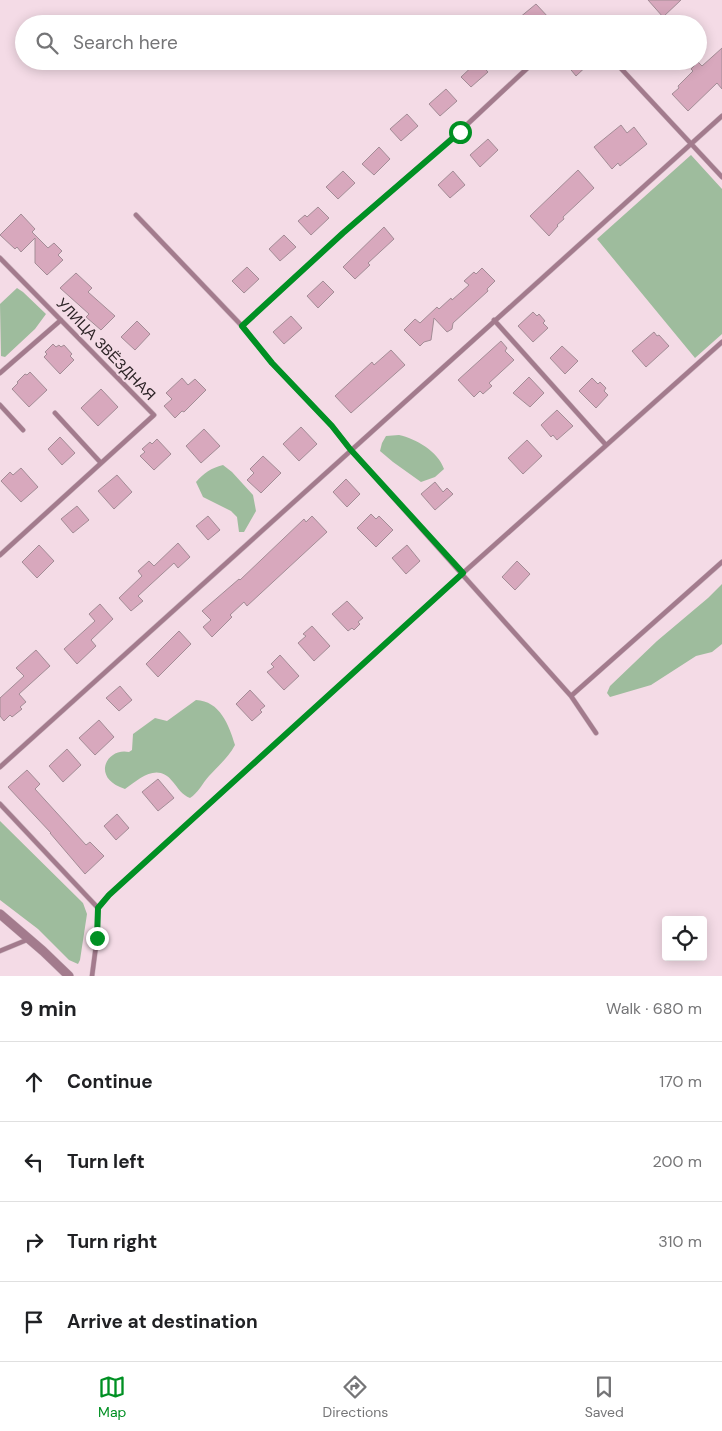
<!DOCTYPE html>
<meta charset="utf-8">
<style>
:root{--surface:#fff;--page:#f2f2f2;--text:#202124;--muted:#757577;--line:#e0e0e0;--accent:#009023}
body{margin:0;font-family:"DM Sans",sans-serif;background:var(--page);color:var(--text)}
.controls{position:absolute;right:15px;bottom:15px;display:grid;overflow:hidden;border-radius:5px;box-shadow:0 2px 12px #0003}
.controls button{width:45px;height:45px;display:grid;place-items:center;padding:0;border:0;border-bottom:1px solid var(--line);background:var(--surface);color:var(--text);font:25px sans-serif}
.stop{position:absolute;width:15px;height:15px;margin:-11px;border:4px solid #009023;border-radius:50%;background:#fff}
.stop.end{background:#009023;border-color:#fff;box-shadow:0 1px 5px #0008}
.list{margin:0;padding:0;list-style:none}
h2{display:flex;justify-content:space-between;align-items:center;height:65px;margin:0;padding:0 20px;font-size:21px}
h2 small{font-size:16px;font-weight:400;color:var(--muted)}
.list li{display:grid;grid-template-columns:32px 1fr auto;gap:15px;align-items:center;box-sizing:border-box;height:80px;padding:0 20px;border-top:1px solid var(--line)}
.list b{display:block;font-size:19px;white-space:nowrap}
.list em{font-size:16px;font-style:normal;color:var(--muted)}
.icon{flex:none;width:28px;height:28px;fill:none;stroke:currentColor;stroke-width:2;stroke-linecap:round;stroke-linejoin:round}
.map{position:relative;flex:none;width:722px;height:976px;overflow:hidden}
.search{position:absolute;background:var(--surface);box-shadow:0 2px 12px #0003;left:15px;right:15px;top:15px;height:55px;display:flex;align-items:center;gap:12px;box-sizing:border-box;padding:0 18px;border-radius:28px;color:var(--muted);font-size:19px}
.sheet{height:385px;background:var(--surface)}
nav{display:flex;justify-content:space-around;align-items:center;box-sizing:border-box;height:70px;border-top:1px solid var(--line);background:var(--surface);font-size:14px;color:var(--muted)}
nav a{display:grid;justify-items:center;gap:2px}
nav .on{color:var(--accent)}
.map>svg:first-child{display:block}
</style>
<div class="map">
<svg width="722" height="976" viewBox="0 0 722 976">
<rect width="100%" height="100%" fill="#f4dbe6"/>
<path fill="#9ebc9d" d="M691 155 722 189V334L695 358 597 239Z
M17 288 23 292 46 314 35 329 5 357 1 356 0 304Z
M399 435C416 439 438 451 444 469L435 477 421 482 393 462 380 451 382 443 386 436Z
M223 465 232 472 253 495 256 511 244 532H239L237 517 231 511 203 497 196 482C204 473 211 468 223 465Z
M722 584V644L712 652 696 656 651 685 610 697 607 693 610 686 657 641 708 598Z
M196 700C220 701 229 725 235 745 228 758 218 766 209 776 202 784 198 793 190 798 182 795 178 788 173 782 158 762 140 778 125 789 90 778 107 747 129 752L132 750 133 734 155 718 167 721Z
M0 821 83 903 87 914 80 960 78 964 69 960 38 929 0 900Z"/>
<path fill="#d8a8bd" stroke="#a38c96" d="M648 0H681L663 17Z
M536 4 549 18 542 24H524L519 18Z
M722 48V89L717 83 688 111 672 94 679 88 678 86 693 71 691 69 698 62 702 66Z
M478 61 488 72 471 87 461 77Z
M571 61H592L576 76 567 65Z
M446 89 457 101 440 116 429 104Z
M407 114 418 126 401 141 390 129Z
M621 125 627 133 634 127 647 144 620 166 618 163 612 169 594 147Z
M488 139 498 150 480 167 470 155Z
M379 147 390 159 374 175 362 164Z
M578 170 594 188 563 217 564 219 557 225 558 226 549 236 530 216Z
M343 171 355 183 338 199 326 187Z
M453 171 465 185 450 198 438 185Z
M318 207 329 218 311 235 298 221 305 215 307 217Z
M21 214 35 229 32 232 48 248 54 243 62 251 58 255 63 260 47 275 35 263V238L21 252 17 247 15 249 0 235Z
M384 227 394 239 368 263 370 265 355 279 343 267Z
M284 235 296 247 280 261 269 249Z
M247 267 259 279 244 293 232 281Z
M482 268 495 281 487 289 488 291 453 323 452 329 447 332 434 318 431 340 424 342 420 346 404 330 415 319 420 323 437 307 439 309 451 298 452 300 469 285 464 281 474 272 476 274Z
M76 273 92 288 88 292 115 316 101 330 86 317 89 314 60 288Z
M323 281 334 292 318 308 307 296Z
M533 312 537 316 539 314 545 321 543 323 548 328 533 342 518 326Z
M291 316 302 328 284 344 273 332Z
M137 321 150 334 135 350 121 337Z
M654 332 657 336 659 335 669 346 646 367 632 351Z
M501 341 507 348 505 351 514 360 489 383 492 386 483 394 480 391 474 397 458 380Z
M53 344 56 347 59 345 61 347 64 345 72 354 70 356 74 360 60 374 44 357 47 354 45 352Z
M562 346 578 361 565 374 550 358Z
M391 350 405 365 351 413 335 396 372 362 374 365Z
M30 372 47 390 29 407 12 389 18 383 17 382 25 374 27 375Z
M529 377 544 393 530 407 513 393Z
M182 378 188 385 195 379 206 390 184 412 182 411 175 418 164 406 172 399 166 393Z
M592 378 598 384 600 382 606 388 604 391 608 395 596 408 579 391Z
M101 389 118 407 98 426 81 408Z
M557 410 573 426 557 440 553 435 551 437 541 425Z
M301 427 317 444 299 461 283 444Z
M204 429 220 446 201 463 186 446Z
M60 437 75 453 62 465 48 449Z
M157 439 171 454 154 470 140 456 145 452 142 449 150 442 152 444Z
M527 440 542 456 523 474 508 458Z
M263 456 281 473 261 493 247 480 254 473 250 469Z
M21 468 38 487 21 502 1 481 10 472 13 475Z
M117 475 132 492 114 509 98 491Z
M346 479 360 494 347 507 333 492Z
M435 482 443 492 447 488 453 494 435 510 421 494Z
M77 506 89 520 73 533 61 519Z
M371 514 376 519 379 516 393 530 376 547 357 528Z
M208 516 220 530 208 540 196 526Z
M312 516 327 532 247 606 244 602 230 615 232 617 212 637 203 627 211 620 202 611 239 579 240 580 304 519 306 522Z
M178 543 190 557 178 568 174 563 138 596 143 601 131 611 119 598 142 576 138 571 149 561 154 566Z
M39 545 54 561 37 578 22 562Z
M407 545 420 561 406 574 392 558Z
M517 561 530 574 515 590 502 577Z
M347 601 363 618 358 622 360 624 354 630 352 628 348 631 332 614Z
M100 604 113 619 91 640 96 646 77 664 64 649 95 621 89 614Z
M312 626 330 646 314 661 298 643 306 636 303 634Z
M179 631 191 644 158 677 146 664Z
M36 650 50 666 19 694 26 702 20 707 22 709 12 717 10 715 4 721 0 716V698L24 676 16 668Z
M280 655 299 676 284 690 267 672 274 667 271 664Z
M120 686 132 700 119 711 106 698Z
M250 690 265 706 260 710 262 712 252 721 236 704Z
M99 720 114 737 95 755 79 738Z
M67 749 81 765 63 782 49 766Z
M27 770 40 784 35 789 86 845 90 842 104 856 85 874 50 833H51L8 787Z
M158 779 174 798 158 811 142 792Z
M117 814 129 828 116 840 104 826Z"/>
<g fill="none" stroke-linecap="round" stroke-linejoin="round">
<g stroke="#d0bac4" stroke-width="5.5">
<path id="service" d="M614 61 722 177
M136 215 242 326 272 363 332 426 350 449 571 696 596 733
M0 258 154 415 0 555
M494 320 606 445
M242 326 343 233 459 132 535 61
M0 373 61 320
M0 405 23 430
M55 413 101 463
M571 696 722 562
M0 767 722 116
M0 804 98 908
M0 951 29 939
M92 976 97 938 98 908 109 895 463 573 722 342"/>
</g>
<g stroke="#d0bac4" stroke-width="10">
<path id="minor" d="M0 914 43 951 69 976"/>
</g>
<use href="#service" stroke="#a37b8d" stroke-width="4.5"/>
<use href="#minor" stroke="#a37b8d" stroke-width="9"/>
</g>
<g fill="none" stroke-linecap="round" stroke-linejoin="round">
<path stroke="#009023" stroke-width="6" d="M97 938 98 908 109 895 463 573 350 449 332 426 272 363 242 326 343 233 460 132"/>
</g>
<g text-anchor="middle" stroke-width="4" stroke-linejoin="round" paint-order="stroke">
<g font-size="15" fill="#2d2427" stroke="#f4dbe6">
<text transform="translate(106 349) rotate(46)" y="5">УЛИЦА ЗВЁЗДНАЯ</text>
</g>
</g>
</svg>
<div class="controls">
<button><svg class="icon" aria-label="locate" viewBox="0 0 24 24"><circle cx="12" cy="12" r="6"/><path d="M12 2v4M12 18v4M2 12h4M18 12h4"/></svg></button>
</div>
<div class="stop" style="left:460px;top:132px"></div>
<div class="stop end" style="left:97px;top:938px"></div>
<div class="search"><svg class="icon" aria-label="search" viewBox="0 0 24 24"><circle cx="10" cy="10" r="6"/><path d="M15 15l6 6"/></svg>Search here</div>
</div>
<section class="sheet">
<h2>9 min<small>Walk · 680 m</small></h2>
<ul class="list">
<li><svg class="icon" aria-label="ahead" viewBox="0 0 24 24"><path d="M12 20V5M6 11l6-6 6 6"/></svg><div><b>Continue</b></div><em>170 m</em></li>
<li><svg class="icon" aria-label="left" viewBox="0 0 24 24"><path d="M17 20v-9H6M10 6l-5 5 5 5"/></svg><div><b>Turn left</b></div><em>200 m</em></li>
<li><svg class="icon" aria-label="right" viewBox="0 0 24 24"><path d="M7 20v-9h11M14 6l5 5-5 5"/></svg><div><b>Turn right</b></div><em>310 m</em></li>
<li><svg class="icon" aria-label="arrive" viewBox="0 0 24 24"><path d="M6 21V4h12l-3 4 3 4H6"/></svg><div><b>Arrive at destination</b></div></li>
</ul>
</section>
<nav>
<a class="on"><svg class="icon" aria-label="map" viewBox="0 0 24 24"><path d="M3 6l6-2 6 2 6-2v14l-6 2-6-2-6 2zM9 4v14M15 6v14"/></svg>Map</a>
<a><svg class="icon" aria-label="directions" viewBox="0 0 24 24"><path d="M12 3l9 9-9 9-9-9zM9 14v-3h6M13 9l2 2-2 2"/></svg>Directions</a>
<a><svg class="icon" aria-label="saved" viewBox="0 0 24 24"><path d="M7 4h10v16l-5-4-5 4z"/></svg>Saved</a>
</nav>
